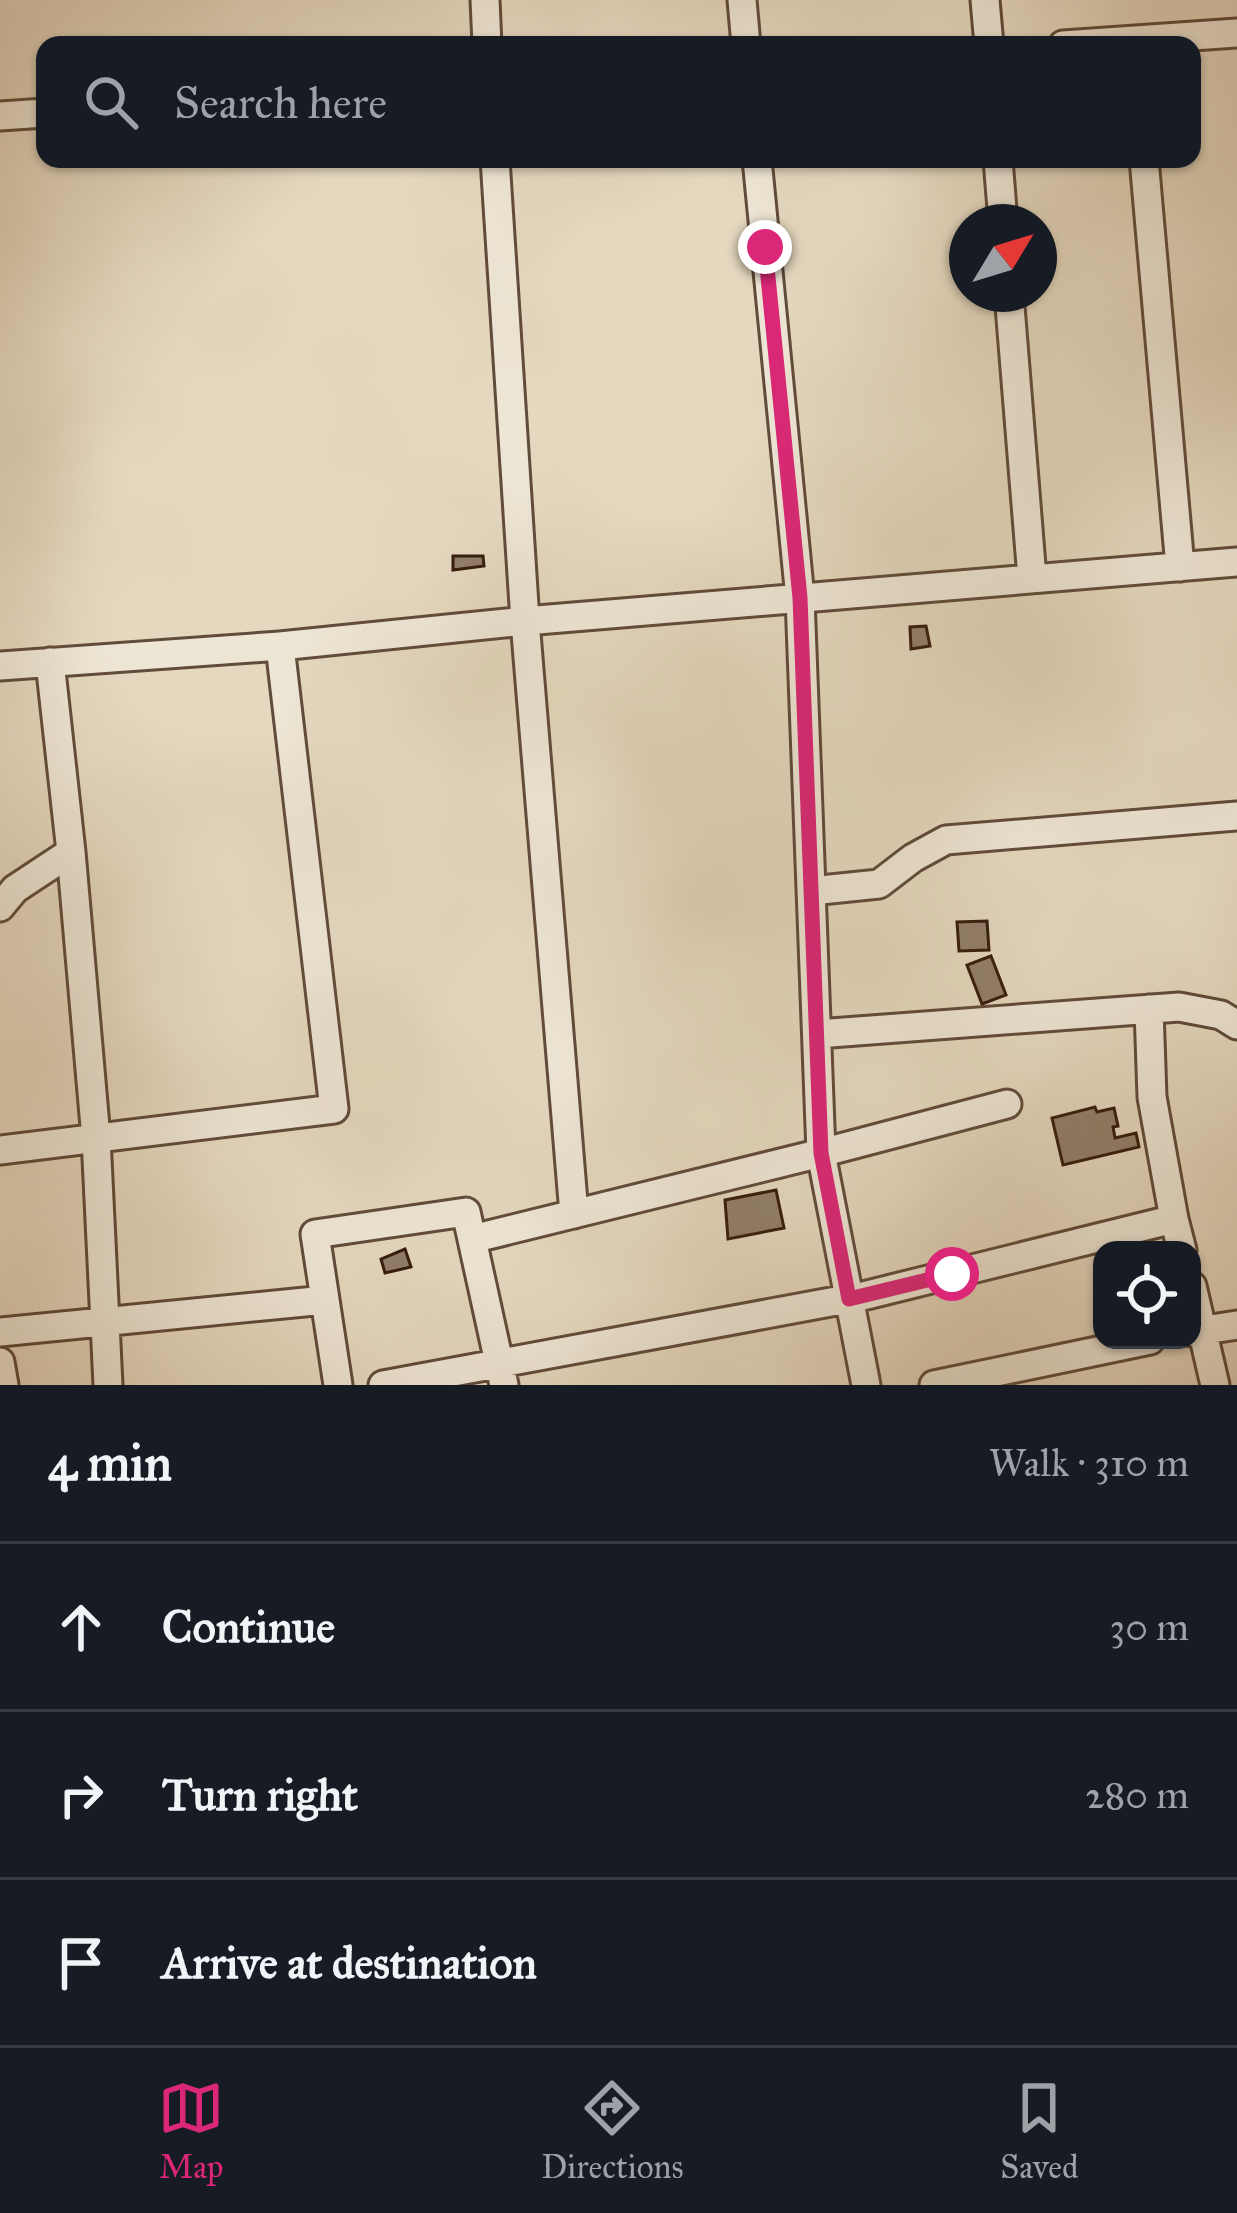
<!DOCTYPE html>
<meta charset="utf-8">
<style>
:root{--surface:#171b24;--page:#20242c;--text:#f1f3f6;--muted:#9ea1a6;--line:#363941;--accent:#db2777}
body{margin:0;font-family:"IM FELL Great Primer",serif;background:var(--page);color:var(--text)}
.controls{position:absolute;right:36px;bottom:36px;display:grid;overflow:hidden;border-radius:24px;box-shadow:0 3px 9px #0004}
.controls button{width:108px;height:108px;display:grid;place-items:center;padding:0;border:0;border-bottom:3px solid var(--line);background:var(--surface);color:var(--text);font:60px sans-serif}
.compass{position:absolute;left:949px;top:204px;width:108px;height:108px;border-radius:50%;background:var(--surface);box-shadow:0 3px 9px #0004;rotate:52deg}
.stop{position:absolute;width:36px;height:36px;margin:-27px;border:9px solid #db2777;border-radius:50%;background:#fff}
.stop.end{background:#db2777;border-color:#fff;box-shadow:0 3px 12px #0008}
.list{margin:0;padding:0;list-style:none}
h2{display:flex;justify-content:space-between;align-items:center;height:156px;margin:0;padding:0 48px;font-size:51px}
h2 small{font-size:39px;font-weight:400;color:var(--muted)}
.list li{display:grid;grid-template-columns:78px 1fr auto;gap:36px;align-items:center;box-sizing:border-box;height:168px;padding:0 48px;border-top:3px solid var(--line)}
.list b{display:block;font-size:45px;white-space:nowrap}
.list em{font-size:39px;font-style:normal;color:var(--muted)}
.icon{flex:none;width:66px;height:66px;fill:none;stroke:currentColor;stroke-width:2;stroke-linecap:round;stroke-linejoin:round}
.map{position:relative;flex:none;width:1237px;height:1385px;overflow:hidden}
.search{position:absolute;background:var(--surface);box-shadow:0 3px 9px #0004;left:36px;right:36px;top:36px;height:132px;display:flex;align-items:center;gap:30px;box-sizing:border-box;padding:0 42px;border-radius:24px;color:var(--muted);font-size:45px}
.sheet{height:660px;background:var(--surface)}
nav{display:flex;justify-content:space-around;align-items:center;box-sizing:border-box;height:168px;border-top:3px solid var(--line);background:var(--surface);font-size:33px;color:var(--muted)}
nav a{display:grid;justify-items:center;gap:6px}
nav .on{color:var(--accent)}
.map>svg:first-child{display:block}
</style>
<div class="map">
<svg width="1237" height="1385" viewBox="0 0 1237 1385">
<rect width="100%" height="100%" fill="#e5d8bf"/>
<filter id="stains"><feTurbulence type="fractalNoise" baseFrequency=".00167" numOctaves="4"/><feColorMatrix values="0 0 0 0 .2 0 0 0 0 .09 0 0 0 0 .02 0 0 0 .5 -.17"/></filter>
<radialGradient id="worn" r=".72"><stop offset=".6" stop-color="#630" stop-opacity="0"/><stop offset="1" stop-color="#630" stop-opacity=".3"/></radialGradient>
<path fill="#917e6a" stroke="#351c0d" stroke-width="3" d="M453 556H483L484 566 453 570Z
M926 626 930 646 911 649 910 627Z
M987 921 989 950 959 951 957 922Z
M991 956 1006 995 982 1004 967 965Z
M1095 1107 1097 1112 1114 1108 1118 1126 1113 1127 1115 1138 1136 1133 1139 1147 1063 1165 1052 1118Z
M776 1190 784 1228 728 1239 725 1200Z
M405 1249 411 1267 385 1273 381 1259Z"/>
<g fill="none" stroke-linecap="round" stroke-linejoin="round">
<g stroke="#614b3a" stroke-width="33">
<path id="minor" d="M485 0 487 45
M742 0 746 45
M985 0 989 45
M1063 45 1237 33
M0 116 45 113
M495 159 525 621 574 1214
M757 159 800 598 821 1153 866 1385
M998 159 1003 222
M1144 159 1180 567
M1009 294 1032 578
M50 662 71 852 96 1138 108 1385
M0 666 280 646 525 621 1237 562
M811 891 879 884 913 858 946 840 1237 816
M0 907 15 889 71 852
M1149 1009 1152 1097 1174 1219 1182 1250
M817 1034 1179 1007 1221 1015 1237 1025
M0 1150 334 1109 280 646
M472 1239 821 1153 1007 1104
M1192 1286 1215 1385
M0 1332 325 1300
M1192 1332 1237 1325
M0 1362 4 1385
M338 1385 315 1234 466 1212 504 1385
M383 1385 863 1296 1174 1219
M934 1385 1150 1340"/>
</g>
<use href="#minor" stroke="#eee6d5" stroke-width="27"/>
</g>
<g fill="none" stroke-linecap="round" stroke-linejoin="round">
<path stroke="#db2777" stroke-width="15" d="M765 247 800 598 821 1153 849 1299 952 1274"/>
</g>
<rect width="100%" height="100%" filter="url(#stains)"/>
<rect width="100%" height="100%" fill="url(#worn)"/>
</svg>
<div class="controls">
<button><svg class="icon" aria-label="locate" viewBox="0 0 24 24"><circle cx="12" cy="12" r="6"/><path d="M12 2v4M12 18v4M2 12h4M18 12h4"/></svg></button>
</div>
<svg class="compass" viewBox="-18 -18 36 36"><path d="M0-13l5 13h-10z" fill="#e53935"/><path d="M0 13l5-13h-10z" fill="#9ea1a6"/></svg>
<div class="stop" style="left:952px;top:1274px"></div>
<div class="stop end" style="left:765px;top:247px"></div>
<div class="search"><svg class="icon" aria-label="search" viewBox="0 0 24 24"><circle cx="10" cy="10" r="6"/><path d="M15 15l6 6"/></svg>Search here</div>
</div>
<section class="sheet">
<h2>4 min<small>Walk · 310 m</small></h2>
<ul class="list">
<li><svg class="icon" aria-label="ahead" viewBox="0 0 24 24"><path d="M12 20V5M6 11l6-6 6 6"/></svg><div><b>Continue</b></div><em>30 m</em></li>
<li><svg class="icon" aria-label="right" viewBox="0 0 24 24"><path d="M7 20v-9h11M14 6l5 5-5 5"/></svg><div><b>Turn right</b></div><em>280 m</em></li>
<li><svg class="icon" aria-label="arrive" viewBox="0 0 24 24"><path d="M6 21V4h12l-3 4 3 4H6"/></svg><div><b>Arrive at destination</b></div></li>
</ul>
</section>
<nav>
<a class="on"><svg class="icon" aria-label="map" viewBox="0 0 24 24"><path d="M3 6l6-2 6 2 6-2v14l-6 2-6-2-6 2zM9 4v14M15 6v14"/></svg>Map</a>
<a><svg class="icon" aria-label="directions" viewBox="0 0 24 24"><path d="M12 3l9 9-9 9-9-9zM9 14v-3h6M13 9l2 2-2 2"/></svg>Directions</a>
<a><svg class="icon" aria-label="saved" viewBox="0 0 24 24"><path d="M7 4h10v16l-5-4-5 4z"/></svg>Saved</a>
</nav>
